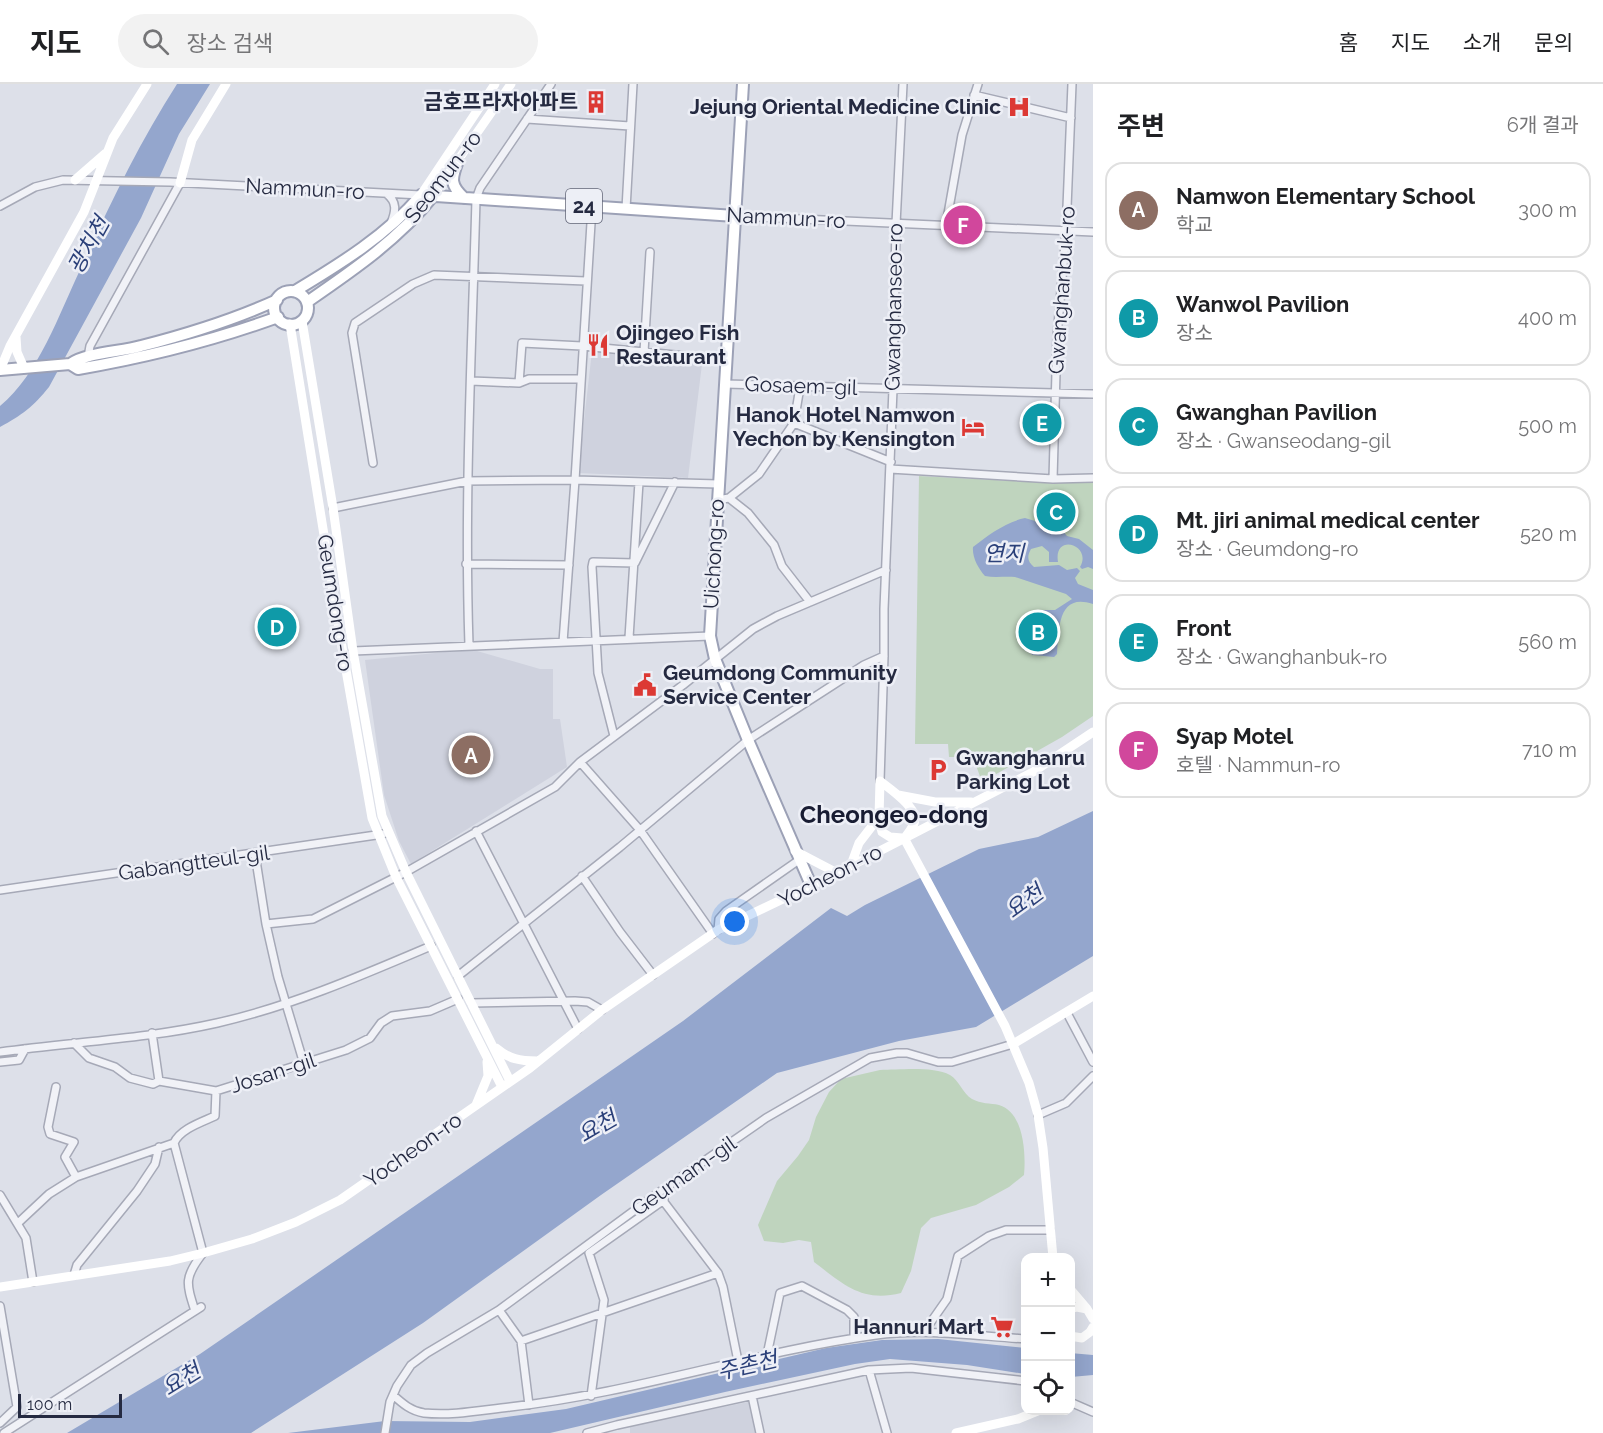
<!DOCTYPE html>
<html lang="ko">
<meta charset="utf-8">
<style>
:root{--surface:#fff;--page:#f2f2f2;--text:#202124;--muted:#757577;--line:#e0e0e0;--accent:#dc3934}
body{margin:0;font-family:Raleway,"Noto Sans KR",sans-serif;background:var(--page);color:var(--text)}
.controls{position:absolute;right:18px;bottom:18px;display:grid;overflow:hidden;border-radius:12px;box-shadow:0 6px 24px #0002}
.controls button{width:54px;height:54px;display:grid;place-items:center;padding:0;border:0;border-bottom:2px solid var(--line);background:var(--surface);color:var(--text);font:30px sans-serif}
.scale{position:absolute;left:18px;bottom:15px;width:104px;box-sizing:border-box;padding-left:6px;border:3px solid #252a41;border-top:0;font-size:16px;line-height:21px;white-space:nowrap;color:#252a41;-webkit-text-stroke:4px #edeff6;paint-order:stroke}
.you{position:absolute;left:735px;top:838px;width:21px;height:21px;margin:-15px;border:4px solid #fff;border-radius:50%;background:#1a73e8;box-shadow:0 0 0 9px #1a73e833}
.badge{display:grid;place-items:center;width:39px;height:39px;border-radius:50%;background:var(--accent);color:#fff;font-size:20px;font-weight:700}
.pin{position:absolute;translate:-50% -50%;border:3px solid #fff;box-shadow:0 2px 6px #0006}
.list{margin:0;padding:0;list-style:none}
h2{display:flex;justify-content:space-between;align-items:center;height:78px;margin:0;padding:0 24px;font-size:26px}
h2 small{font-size:20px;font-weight:400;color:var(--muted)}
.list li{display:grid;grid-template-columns:39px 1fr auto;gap:18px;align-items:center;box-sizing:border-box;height:96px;margin:0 12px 12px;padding:0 12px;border:2px solid var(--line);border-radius:18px}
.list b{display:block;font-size:22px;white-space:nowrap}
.list p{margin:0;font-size:20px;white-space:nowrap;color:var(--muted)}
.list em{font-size:20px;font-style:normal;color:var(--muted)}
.icon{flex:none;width:33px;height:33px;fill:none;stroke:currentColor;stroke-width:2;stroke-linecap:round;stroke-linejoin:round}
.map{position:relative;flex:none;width:1093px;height:1349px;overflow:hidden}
header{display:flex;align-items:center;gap:36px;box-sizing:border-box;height:84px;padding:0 30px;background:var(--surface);border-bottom:2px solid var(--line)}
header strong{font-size:28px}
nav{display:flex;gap:33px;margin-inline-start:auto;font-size:21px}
.search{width:420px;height:54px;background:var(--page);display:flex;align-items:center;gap:15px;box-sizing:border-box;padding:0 21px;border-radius:33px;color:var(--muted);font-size:22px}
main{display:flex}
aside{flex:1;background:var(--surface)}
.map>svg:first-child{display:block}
</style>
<header>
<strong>지도</strong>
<div class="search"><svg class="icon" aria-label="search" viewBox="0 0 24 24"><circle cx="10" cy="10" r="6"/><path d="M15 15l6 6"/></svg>장소 검색</div>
<nav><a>홈</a><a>지도</a><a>소개</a><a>문의</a></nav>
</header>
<main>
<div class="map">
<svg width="1093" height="1349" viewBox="0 0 1093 1349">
<rect width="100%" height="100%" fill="#dde0e9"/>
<path fill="#cfd2de" d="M592 267 703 272 688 394 578 389Z
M465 566 477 567 540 585H553V635H560L567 683 411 780 399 757 384 711 365 576Z
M748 1318 753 1322 759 1349H630V1342Z"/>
<path fill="#bfd4be" d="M919 392 1053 399 1093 398V632L1062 653 982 698 973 673H949L948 660H915Z
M880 986C899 986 933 982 950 991 959 996 963 1010 972 1015 981 1020 990 1019 999 1021 1024 1028 1026 1070 1024 1091L1009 1103 976 1121 931 1134 921 1144 911 1187 901 1209C862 1219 843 1200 814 1178L811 1158 799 1156 783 1159 764 1157 758 1141 777 1097 798 1072 809 1056 816 1033 829 1008 841 995Z"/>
<path fill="#94a6cd" d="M177 0H210L179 50 141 134 49 303C33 323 22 331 0 343V322C39 290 59 230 80 186 109 122 139 59 177 0Z
M1025 434 1035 437 1045 448 1062 446 1067 452 1079 455 1093 466V485L1088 483 1082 485 1080 483C1093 461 1053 448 1058 478H1049V468L1042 462 1031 465C1027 472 1027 477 1034 483L1059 481 1067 486 1077 484 1080 487 1075 494 1078 500 1093 506V520C1057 508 1059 546 1057 570L1054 573 1033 571 1023 565 1024 550H1028V563L1041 564 1042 552H1044L1043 533 1030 532 1029 545H1024L1026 529 1036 526H1055L1072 515 1066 510 1015 493C1005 492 995 494 985 492 978 484 972 473 973 463 988 451 1006 438 1025 434Z
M1093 727V872L976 943 899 957 777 989 601 1111 423 1239 251 1349H67L200 1270 683 937 831 824 847 832 865 821 979 765 1038 753Z
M938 1255 1025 1264V1290L967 1281 890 1275 855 1280 725 1308 550 1349H288L385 1337 470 1338 566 1325 826 1264 882 1256Z
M1070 1269 1093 1271V1291L1071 1293Z"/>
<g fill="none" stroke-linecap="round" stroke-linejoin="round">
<g stroke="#a6a9b7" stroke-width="10">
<path id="street" d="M974 11 1071 34
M527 35 630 42
M387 110C397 118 396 127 391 139
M0 122 35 103 63 96 170 98 421 111
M626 125 633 0
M735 132 1093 148
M946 141 962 51 978 0
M644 268 650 168
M88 273 90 262 180 99
M471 297 519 299 529 295H581
M519 299 522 259 582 262 727 276
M725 300 1093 310
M794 339 891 378
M373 379 352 249 355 239 413 200 434 191 586 197
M890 385 1053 395 1057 253 1066 148 1072 0
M1053 395 1093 394
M729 414 759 390 794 339 800 303
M717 416 729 414 748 429 774 461 782 482 810 518
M333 424 467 397 575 396 718 400
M466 480 569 481
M629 554 639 398
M563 558 575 396 592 123
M469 561C464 413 472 264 476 115L480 104 551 0
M353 567 710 552
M614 652 598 589 592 483 593 478 635 479 675 398
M580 678 640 746 713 850
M880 697 884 572V525L893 305 896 140 903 0
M476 747 578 945
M255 770 266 840 278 893 304 980
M582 792 620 848 653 891
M0 806 383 750
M266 840 313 835 406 788 555 703 580 678 683 601 753 545 777 532 886 486
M718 846 719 835 726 827 799 776
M458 892 620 763 748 656 864 581 884 572
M472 919 575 917 588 918 602 926
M1067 929 1093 978
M152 949 159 997
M74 959 89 974 115 983 130 994 153 1000 159 997 216 1007 346 966 370 954 381 939 392 932 430 927 458 915
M0 968C72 958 146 955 217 939 289 923 363 891 431 862
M0 978 19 976 25 965
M56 1003 48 1043 50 1050 74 1058 65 1073 76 1093
M1038 1031 1066 1019 1093 992
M174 1059 203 1169C184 1193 186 1199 195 1227
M0 1111 26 1154 33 1198
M661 1114 718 1189 723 1203 738 1277
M18 1139 49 1110 76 1093 174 1059C180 1045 202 1038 215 1032L216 1007
M74 1191 77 1181 137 1107 155 1080 159 1063
M0 1222 17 1323 0 1339
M499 1226 521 1257 529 1321
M924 1248 947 1215 958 1172 989 1152 1006 1146H1050
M521 1257 718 1189
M767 1271 780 1209 802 1202 847 1226 854 1233V1254
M869 1286 887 1349
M393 1311C403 1320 411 1327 424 1329 452 1332 482 1326 510 1323 634 1309 752 1268 876 1251 925 1244 976 1252 1026 1255
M591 1312 604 1216 589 1169 664 1116
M752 1312 760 1349
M1070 1318 1093 1328
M4 1349 201 1223
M385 1349 390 1318 397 1302 411 1281 427 1269 499 1226 658 1109 766 1034 870 974 897 969H907L938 978H952L1013 960
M587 1349 617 1341 869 1286 911 1284 1026 1297"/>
</g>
<g stroke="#9ca1b6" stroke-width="14">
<path id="primary" d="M743 0 710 552 715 575 748 656 811 801
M458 77C451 95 450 101 464 114
M295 207C340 180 387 151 421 111L735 132
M274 224a17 17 0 1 1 34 0a17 17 0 1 1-34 0Z
M307 218C352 187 399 155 433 112
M70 280 78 285C148 273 212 257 278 233
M0 286 70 280C87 268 121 268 141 262 188 250 233 236 277 216"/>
</g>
<use href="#street" stroke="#f1f2f7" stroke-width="7"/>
<path stroke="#fff" stroke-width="9" d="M75 96 106 69
M180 99 192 56 226 0
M421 111 495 0
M433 112 511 0
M302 237 333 424 353 567 382 732 406 788 510 997
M290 240 343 569 372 734 396 793 502 1003
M16 253 17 268 24 284
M0 286 10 262 84 128 113 54 147 0
M880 697 879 733 882 748 890 753 902 754
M880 697C890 705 914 721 915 734 915 741 910 747 906 752
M898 711 935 718H971
M904 754 1005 942 1029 999 1038 1031 1043 1064 1053 1174
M795 767 837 789
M851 781 859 759 879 733
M1013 960 1093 912
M496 964C509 975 520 977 537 977
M476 1021 488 992 487 978
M0 1203 170 1177 203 1169 252 1155 296 1138 340 1116 530 984 602 926 718 846 837 789 1033 688 1093 648
M1070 1205 1087 1225
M1070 1225 1077 1223 1087 1225 1093 1235
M1070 1252 1082 1254 1090 1248 1093 1243
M1070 1266 1071 1253
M956 1349 1018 1335 1040 1326"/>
<use href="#primary" stroke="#fff" stroke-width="10"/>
</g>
<defs>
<g id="building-bare" transform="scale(1.8)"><path d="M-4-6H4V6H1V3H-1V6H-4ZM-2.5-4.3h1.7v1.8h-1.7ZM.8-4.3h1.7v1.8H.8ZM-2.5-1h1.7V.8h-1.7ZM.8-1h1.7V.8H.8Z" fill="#dc3934" stroke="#edeff6" stroke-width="2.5" paint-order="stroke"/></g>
<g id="hospital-bare" transform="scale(1.8)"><path d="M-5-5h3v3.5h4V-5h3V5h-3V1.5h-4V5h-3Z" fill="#dc3934" stroke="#edeff6" stroke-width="2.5" paint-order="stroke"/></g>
<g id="restaurant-bare" transform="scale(1.8)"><path d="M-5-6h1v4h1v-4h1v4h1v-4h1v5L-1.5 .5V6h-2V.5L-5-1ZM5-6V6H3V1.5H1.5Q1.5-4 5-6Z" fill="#dc3934" stroke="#edeff6" stroke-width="2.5" paint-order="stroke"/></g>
<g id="hotel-bare" transform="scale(1.8)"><path d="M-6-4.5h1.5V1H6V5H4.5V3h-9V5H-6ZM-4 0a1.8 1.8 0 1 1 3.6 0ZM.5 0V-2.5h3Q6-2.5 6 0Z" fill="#dc3934" stroke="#edeff6" stroke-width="2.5" paint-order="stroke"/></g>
<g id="civic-bare" transform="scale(1.8)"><path d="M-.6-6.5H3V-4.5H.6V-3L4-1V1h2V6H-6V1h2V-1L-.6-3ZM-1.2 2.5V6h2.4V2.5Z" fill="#dc3934" stroke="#edeff6" stroke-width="2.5" paint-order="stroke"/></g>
<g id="parking-bare" transform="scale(1.8)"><path d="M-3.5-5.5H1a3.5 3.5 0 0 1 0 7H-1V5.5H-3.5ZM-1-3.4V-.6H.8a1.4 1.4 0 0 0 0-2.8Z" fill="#dc3934" stroke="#edeff6" stroke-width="2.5" paint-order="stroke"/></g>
<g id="supermarket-bare" transform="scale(1.8)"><path d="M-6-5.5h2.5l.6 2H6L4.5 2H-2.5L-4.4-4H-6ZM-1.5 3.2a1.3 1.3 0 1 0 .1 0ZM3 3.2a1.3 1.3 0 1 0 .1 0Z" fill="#dc3934" stroke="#edeff6" stroke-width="2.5" paint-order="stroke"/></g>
</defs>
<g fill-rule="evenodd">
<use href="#building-bare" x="596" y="18"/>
<use href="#hospital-bare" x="1019" y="23"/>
<use href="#restaurant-bare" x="598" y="261"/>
<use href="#hotel-bare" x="973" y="343"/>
<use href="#civic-bare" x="645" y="601"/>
<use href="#parking-bare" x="938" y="686"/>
<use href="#supermarket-bare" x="1002" y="1243"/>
</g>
<g text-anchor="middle" stroke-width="5" stroke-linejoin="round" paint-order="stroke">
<rect fill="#edeff6" stroke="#616577" stroke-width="1.5" x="566" y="105" width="36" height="34" rx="4.5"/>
<g font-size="20" font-weight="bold" fill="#252a41">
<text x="584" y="129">24</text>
</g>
<g font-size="21" font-weight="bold" fill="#252a41" stroke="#edeff6" text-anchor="end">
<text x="578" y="25">금호프라자아파트</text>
<text x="1001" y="30">Jejung Oriental Medicine Clinic</text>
<text x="616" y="256" text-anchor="start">Ojingeo Fish<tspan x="616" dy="24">Restaurant</tspan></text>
<text x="955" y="338">Hanok Hotel Namwon<tspan x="955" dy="24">Yechon by Kensington</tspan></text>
<text x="663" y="596" text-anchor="start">Geumdong Community<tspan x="663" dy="24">Service Center</tspan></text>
<text x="956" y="681" text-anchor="start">Gwanghanru<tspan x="956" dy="24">Parking Lot</tspan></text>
<text x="984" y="1250">Hannuri Mart</text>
</g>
<g font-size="21" fill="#252a41" stroke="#edeff6">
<text transform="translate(443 93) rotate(-52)" y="7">Seomun-ro</text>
<text transform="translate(305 105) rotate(3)" y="7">Nammun-ro</text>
<text transform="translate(786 134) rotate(3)" y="7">Nammun-ro</text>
<text transform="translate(1062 206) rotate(-86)" y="7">Gwanghanbuk-ro</text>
<text transform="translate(894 223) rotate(-89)" y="7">Gwanghanseo-ro</text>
<text transform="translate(801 302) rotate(2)" y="7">Gosaem-gil</text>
<text transform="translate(714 470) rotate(-87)" y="7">Uichong-ro</text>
<text transform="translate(335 519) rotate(81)" y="7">Geumdong-ro</text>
<text transform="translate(194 779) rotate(-8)" y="7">Gabangtteul-gil</text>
<text transform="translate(830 792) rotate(-27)" y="7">Yocheon-ro</text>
<text transform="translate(273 989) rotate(-18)" y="7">Josan-gil</text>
<text transform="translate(413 1066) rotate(-35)" y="7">Yocheon-ro</text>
<text transform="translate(684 1092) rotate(-35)" y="7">Geumam-gil</text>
</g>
<g font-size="22" font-style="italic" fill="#2b4079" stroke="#edeff6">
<text transform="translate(88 161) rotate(-61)" y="8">광치천</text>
<text x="1004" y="477">연지</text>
<text transform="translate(1024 817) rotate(-36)" y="8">요천</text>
<text transform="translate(597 1042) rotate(-30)" y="8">요천</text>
<text transform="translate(747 1281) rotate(-13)" y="8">주촌천</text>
<text transform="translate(181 1295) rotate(-32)" y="8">요천</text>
</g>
<g font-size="24" font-weight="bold" fill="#181c32" stroke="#edeff6">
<text x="894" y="739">Cheongeo-dong</text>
</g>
</g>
</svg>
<div class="controls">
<button>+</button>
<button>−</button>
<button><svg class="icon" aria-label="locate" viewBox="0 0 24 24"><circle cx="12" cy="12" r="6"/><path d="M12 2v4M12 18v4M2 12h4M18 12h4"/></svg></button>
</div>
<div class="scale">100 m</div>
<div class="you"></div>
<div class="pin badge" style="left:471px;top:671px;background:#8d6e63">A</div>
<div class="pin badge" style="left:1038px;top:548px;background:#0f9aa8">B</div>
<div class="pin badge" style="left:1056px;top:428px;background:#0f9aa8">C</div>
<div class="pin badge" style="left:277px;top:543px;background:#0f9aa8">D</div>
<div class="pin badge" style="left:1042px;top:339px;background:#0f9aa8">E</div>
<div class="pin badge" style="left:963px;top:141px;background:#d1479c">F</div>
</div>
<aside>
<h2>주변<small>6개 결과</small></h2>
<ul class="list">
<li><span class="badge" style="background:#8d6e63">A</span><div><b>Namwon Elementary School</b><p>학교</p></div><em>300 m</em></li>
<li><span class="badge" style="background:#0f9aa8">B</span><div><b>Wanwol Pavilion</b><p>장소</p></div><em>400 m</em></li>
<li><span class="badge" style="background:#0f9aa8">C</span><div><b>Gwanghan Pavilion</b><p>장소 · Gwanseodang-gil</p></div><em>500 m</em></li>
<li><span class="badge" style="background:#0f9aa8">D</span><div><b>Mt. jiri animal medical center</b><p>장소 · Geumdong-ro</p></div><em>520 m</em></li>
<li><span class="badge" style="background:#0f9aa8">E</span><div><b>Front</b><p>장소 · Gwanghanbuk-ro</p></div><em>560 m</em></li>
<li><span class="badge" style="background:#d1479c">F</span><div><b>Syap Motel</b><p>호텔 · Nammun-ro</p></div><em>710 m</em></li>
</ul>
</aside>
</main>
